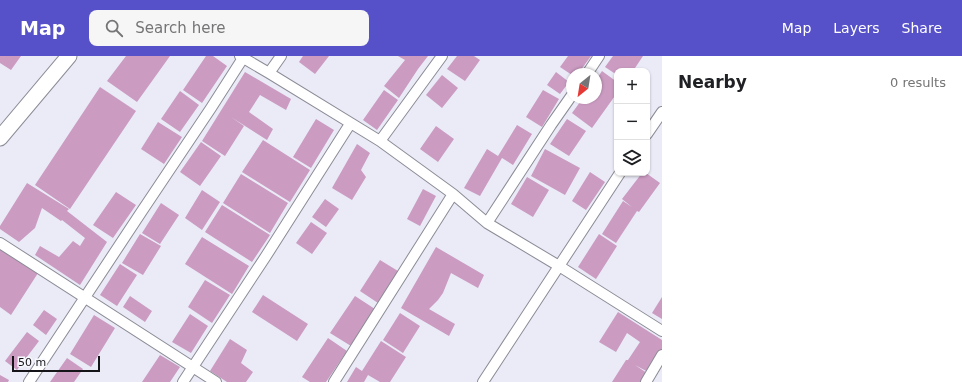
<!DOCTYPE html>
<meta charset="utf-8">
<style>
:root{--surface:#fff;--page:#f6f6f6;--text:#202124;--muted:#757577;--line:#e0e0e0;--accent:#5651c8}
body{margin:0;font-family:"DejaVu Sans",sans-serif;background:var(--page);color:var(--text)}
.controls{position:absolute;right:12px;top:12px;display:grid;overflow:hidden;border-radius:8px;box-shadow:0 1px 3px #0004}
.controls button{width:36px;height:36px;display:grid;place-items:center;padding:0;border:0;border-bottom:1px solid var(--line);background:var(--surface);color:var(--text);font:20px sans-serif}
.compass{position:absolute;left:566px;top:12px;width:36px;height:36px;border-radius:50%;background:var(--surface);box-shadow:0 1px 3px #0004;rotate:210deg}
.scale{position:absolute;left:12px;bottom:10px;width:88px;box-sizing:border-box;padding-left:4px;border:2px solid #151519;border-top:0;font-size:11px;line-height:14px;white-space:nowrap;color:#151519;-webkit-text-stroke:3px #f8f9fe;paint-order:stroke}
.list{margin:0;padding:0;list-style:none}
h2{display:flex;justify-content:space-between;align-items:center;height:52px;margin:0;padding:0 16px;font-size:17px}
h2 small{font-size:13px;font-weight:400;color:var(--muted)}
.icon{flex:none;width:22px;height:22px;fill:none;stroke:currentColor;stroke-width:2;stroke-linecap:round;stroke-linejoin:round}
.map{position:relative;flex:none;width:662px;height:326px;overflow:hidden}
header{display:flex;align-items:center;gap:24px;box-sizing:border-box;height:56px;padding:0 20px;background:var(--accent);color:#fff}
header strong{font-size:19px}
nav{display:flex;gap:22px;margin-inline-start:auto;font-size:14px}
.search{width:280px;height:36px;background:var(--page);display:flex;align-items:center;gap:10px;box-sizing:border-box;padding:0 14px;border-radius:8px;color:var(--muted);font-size:15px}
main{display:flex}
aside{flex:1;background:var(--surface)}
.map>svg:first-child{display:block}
</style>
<header>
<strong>Map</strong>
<div class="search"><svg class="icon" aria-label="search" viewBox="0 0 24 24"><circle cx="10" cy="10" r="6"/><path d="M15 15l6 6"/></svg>Search here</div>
<nav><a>Map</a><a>Layers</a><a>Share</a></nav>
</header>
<main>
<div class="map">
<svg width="662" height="326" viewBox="0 0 662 326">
<rect width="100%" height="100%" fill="#eaebf7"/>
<path fill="#cb9bc2" d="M0 0H21L11 14 0 7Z
M126 0H170L137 46 107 25Z
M206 0H213L227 10 202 47 183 34Z
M303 0H329L315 18 299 6Z
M398 0H428L418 13 399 42 384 30 405 4Z
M457 0H474L480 4 465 25 447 13Z
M568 0H591L578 18H572V19L560 11Z
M613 0H643L633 15H617V19L605 11Z
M602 15 617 26V37L592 72 572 57 583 42H596V24Z
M245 16 291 43 286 54 260 39 249 56 273 73 267 84 231 61 244 70 225 100 202 85Z
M556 16 569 26 560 38 547 29Z
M442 19 458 32 442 52 426 39Z
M100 31 136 55 70 153 35 129Z
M384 34 398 44 377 74 363 64Z
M543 34 559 43 542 71 526 61Z
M180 35 199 49 180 76 161 63Z
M316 63 334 74 311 112 293 101Z
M567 63 586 75 569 100 550 88Z
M158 66 182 81 164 108 141 93Z
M517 69 532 78 513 109 502 102 480 140 464 132 487 93 498 100Z
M436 70 454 83 438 106 420 93Z
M263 84 310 114 290 146 242 116Z
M201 86 221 100 200 130 180 116Z
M357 88 370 97 361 114 366 121 352 144 332 132Z
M545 93 580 112 565 139 531 120Z
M590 116 605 126 586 154 572 145Z
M642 117H646L660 127 639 156 637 155 616 187 602 178 623 145 632 151 622 143Z
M241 118 288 147 270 177 223 147Z
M527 121 549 134 533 161 511 148Z
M27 127 69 153 67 155 107 186 80 229 35 199 40 190 59 201 73 185 80 190 85 182 62 164 61 165 42 152 35 172 19 186 0 173V170Z
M423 133 436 140 420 170 407 163Z
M202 134 220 146 202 174 185 162Z
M116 136 136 149 113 182 93 169Z
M325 143 339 153 326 171 312 161Z
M161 147 179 159 160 188 142 177Z
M222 149 270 179 252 206 205 176Z
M311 166 327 177 312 198 296 187Z
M140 178 161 190 143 219 122 207Z
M599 178 617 190 596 223 578 211Z
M202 181 249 210 232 238 185 208Z
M436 191 484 219 478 232 451 217 443 237 438 244 429 253 455 268 449 280 401 252Z
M0 193 38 217 11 259 0 251Z
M380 204 398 215 378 247 360 235Z
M120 208 137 219 117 250 100 239Z
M205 224 230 239 212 267 188 251Z
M263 239 308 268 297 285 252 256Z
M130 240 152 255 145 266 123 251Z
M355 240 375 253 351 290 330 277Z
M662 241V263L652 257Z
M44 254 57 263 46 279 33 269Z
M618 256 662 284V294L648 316 635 309 647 317 641 326H612L626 304H628L640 286 627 277 616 296 599 286Z
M400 257 420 270 403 297 383 284Z
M190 258 208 270 191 297 172 286Z
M94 259 115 272 91 311 70 298Z
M27 276 39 285 17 314 5 305Z
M328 282 347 295 326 326H310L302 321Z
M230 283 247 294 241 307 253 316 246 326H227L210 315Z
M381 285 406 301 390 326H380L368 319 364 326H347L356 311 362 315Z
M160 299 180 311 170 326H142Z
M67 302 83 313 74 326H50Z
M0 319 9 324 8 326H0Z"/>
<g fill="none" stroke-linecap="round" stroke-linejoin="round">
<g stroke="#8b8c96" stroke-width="12">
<path id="minor" d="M240 0 269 17 380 85 453 138 487 167 559 210 662 275
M269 17 281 0
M587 18 599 0
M647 78 662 56
M380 85 442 0
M487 167 551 69 572 39
M0 187 216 326
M29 326 142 155 211 52 243 2
M183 326 266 200 350 68
M334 326 453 138
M483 326 620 117
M646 326 662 299"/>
</g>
<g stroke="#8b8c96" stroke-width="17">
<path id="secondary" d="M0 82 69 0"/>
</g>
<use href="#minor" stroke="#fff" stroke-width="10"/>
<use href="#secondary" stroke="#fff" stroke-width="15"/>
</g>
</svg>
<div class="controls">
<button>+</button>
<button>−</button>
<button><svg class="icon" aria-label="layers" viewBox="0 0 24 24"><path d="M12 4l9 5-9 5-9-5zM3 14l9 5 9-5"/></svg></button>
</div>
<svg class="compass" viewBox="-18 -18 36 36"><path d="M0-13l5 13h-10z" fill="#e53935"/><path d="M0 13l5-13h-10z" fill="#757577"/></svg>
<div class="scale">50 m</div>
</div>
<aside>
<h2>Nearby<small>0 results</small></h2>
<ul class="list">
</ul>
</aside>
</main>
